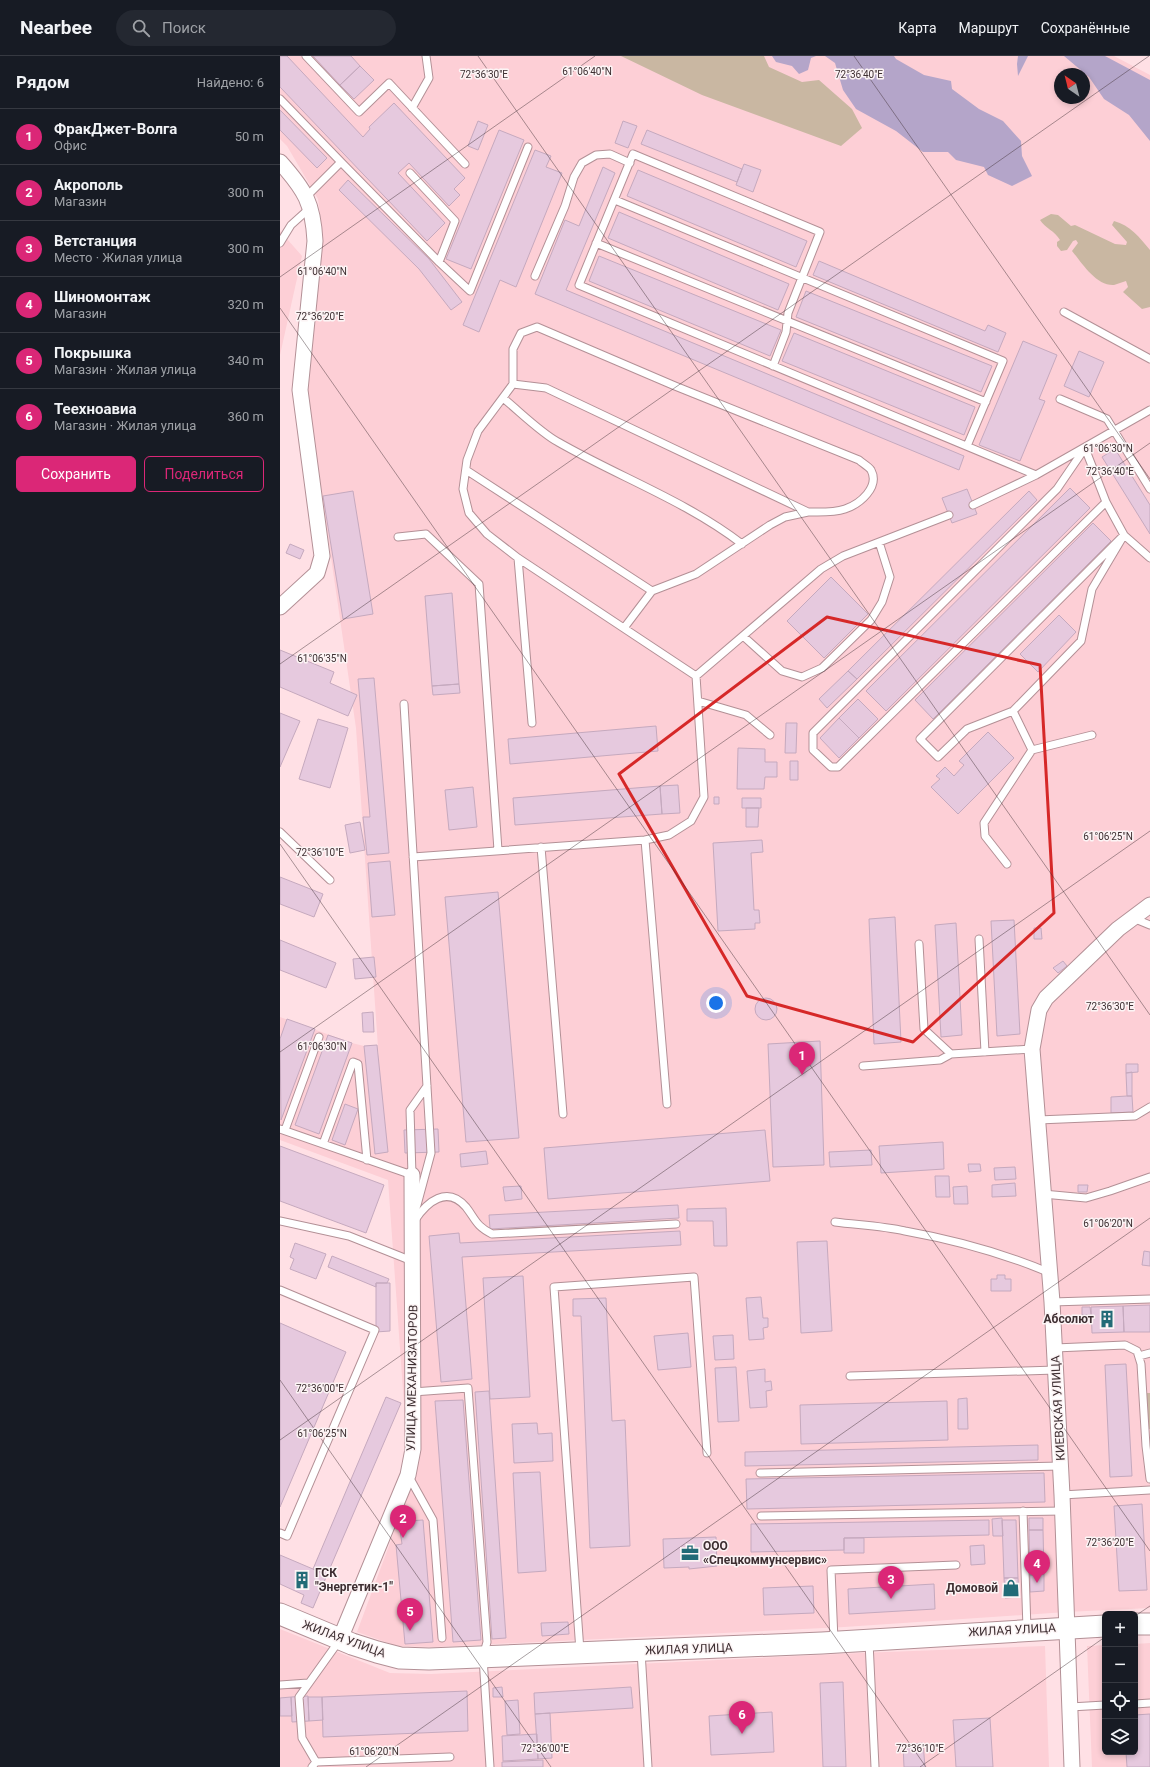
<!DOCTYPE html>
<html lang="ru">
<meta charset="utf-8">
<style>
:root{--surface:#171b24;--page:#242831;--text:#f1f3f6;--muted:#9ea1a6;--line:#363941;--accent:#db2777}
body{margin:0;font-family:Roboto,sans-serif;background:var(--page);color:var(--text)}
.controls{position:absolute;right:12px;bottom:12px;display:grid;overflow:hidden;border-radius:6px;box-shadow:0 2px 6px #0003}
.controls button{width:36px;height:36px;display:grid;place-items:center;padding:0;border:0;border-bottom:1px solid var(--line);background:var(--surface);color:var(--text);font:20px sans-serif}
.compass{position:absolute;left:774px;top:12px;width:36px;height:36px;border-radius:50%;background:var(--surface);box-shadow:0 2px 6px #0003;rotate:325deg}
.you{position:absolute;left:436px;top:947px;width:14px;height:14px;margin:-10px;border:3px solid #fff;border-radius:50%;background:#1a73e8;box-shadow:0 0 0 6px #1a73e833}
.badge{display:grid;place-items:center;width:26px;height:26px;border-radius:50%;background:var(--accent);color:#fff;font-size:13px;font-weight:700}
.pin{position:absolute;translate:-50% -33px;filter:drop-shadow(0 1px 2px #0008)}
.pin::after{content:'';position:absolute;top:21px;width:14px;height:12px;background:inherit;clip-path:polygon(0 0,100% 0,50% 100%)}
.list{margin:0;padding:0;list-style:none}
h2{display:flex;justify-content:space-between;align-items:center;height:52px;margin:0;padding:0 16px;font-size:17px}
h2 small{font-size:13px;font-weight:400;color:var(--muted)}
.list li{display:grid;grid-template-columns:26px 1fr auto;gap:12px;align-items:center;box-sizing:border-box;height:56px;padding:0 16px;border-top:1px solid var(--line)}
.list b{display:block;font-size:15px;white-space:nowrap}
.list p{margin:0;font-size:13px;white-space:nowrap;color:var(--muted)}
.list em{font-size:13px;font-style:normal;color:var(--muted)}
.actions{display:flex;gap:8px;padding:12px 16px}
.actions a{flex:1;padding:9px 0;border:1px solid var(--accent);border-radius:6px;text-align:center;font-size:14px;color:var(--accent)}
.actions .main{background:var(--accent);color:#fff}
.icon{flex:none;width:22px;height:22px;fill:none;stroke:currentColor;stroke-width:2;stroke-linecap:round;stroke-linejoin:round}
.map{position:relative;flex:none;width:870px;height:1711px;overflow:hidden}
header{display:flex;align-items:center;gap:24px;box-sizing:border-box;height:56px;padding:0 20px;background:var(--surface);border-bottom:1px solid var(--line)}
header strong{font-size:19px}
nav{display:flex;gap:22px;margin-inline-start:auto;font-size:14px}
.search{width:280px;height:36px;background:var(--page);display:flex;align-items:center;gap:10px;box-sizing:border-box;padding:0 14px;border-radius:22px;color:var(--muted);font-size:15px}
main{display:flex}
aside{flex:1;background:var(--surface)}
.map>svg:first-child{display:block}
</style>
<header>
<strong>Nearbee</strong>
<div class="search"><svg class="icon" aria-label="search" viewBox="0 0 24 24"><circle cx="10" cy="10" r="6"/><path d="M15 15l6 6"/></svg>Поиск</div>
<nav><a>Карта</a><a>Маршрут</a><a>Сохранённые</a></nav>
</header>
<main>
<aside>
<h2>Рядом<small>Найдено: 6</small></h2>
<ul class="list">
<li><span class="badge">1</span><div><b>ФракДжет-Волга</b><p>Офис</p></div><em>50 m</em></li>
<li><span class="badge">2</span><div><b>Акрополь</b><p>Магазин</p></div><em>300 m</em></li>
<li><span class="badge">3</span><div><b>Ветстанция</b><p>Место · Жилая улица</p></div><em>300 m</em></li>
<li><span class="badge">4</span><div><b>Шиномонтаж</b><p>Магазин</p></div><em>320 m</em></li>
<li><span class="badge">5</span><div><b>Покрышка</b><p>Магазин · Жилая улица</p></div><em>340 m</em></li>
<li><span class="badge">6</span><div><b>Теехноавиа</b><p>Магазин · Жилая улица</p></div><em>360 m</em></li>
</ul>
<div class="actions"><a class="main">Сохранить</a><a>Поделиться</a></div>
</aside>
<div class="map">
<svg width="870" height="1711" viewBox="0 0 870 1711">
<rect width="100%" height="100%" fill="#ffe0e5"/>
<path fill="#fdcfd6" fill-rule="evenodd" d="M0 0H834L870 19V1552L786 1556 564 1571 154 1591 117 1590 77 1576 130 1433 108 1124 0 1084V961L72 987 84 990 97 989 99 1006 76 672 26 331 43 181 38 143 7 90 0 83ZM780 18H804V42H780Z
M0 175 22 200 0 299Z
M0 1573 110 1617 151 1618 580 1597 765 1590 769 1711H0Z
M870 1587V1711H812L807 1590 825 1589V1696H855V1588Z"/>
<path fill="#c9b7a2" d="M341 0H484L489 11 522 26 539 24 572 53 582 72 561 90 422 39Z
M771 158 778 159 791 170 795 169 835 188 846 189 847 186 832 169 834 165C850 169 860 182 870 194V251L862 253 843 236 848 231 846 225C842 226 838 228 834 229 816 230 802 207 792 195L798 187 796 184 793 185 787 194 781 195 777 190V186L780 184C775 175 765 172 760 164Z
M865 1337H870V1373H868Z"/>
<path fill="#b4a5c9" d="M492 0H536L531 2 528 14 519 18 512 10 496 6Z
M545 0H614L616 3 644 19 671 25 672 33 699 53 723 65 741 85 742 100 752 120 732 130 708 119 704 111 676 104 668 96H643L616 75 576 53 563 34 555 7Z
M738 0H748L738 20 737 8Z
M784 0H825L870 24V85L849 59 824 43 809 21Z"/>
<path fill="#e6c9de" stroke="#c5a9be" d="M0 0H7L83 81 90 73 89 71 114 47 185 122 174 133 180 139 169 150 129 107 118 117 165 167 147 185 0 31Z
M33 0H71L80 10 60 29Z
M80 10 94 24 74 43 60 29Z
M0 54 47 102 37 112 0 74Z
M198 65 208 69 198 94 188 90Z
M343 65 357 70 348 92 335 87Z
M219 74 244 84 191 213 166 203Z
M367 74 462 113 457 126 361 88Z
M255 94 271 100 266 111 282 117 236 231 220 224 199 276 183 269Z
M464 108 481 114 473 136 456 129Z
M323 111 335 117 286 234 684 400 679 414 255 238 285 164 299 170Z
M358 114 527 185 516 211 347 140Z
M68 124 149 203 182 246 171 254 139 213 59 134Z
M339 156 509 228 498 254 328 182Z
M319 200 501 274 490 300 309 225Z
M539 205 705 275 708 269 726 277 718 296 533 219Z
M526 235 712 310 701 336 516 261Z
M514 277 695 351 684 379 502 305Z
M743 285 777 299 759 343 765 345 740 405 699 389Z
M799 295 824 306 809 341 784 330Z
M835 393 870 449V478L822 401Z
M790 432 810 452 606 655 586 635Z
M687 433 697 458 672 467 662 442Z
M73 435 93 558 63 563 43 440Z
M749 435 757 444 577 623 568 615Z
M813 467 831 485 653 663 635 644Z
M10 488 24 494 20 503 6 497Z
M551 521 588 558 544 602 507 565Z
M172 537 179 628 152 630 145 540Z
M779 559 796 576 758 616 740 598Z
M0 594 54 616 50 627 77 639 68 660 0 631Z
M568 615 577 623 547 652 539 643Z
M94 622 109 797 87 799 83 761H90L78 623Z
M179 628 180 637 153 639 152 630Z
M578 643 598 663 579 682 559 662Z
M0 657 20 665 0 711Z
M559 662 579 682 559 702 540 682Z
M38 663 68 672 50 732 19 723Z
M506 667H517L516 697H505Z
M376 670 378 695 230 708 228 683Z
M708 676 734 702 678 758 651 731 660 723 656 720 665 711 674 720 684 709 679 705Z
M458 692 485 693V706H497V721H485L484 733H457Z
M510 705H518V724H510Z
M398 729 400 757 382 758 380 730Z
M380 730 382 758 235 769 233 742Z
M193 731 197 771 169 774 165 734Z
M434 741H439V748H434Z
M462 742H481V752H462Z
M466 752H479L478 771H466Z
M80 766 85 794 70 797 65 769Z
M482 784 483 796 471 797 474 854H479L480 867H475V873L438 875 433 787Z
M110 805 115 859 92 861 88 807Z
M0 821 43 838 34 861 0 848Z
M218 836 239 1082 186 1086 165 841Z
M615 861 621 986 594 988 589 863Z
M734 864 740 978 717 980 711 865Z
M676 867 682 979 661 981 655 869Z
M754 872H761L762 883H754Z
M0 884 56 907 46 932 0 914Z
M94 901 96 921 75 923 73 903Z
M783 905 787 910 778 917 773 912Z
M475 953a11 11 0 1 1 22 0a11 11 0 1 1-22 0Z
M93 956 94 976H83L82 957Z
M7 963 35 973 1 1064 0 983Z
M48 979 72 987 39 1078 15 1069Z
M540 985 544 1109 493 1111 488 988Z
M97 989 108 1096 95 1098 84 990Z
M846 1008H858V1016L846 1017Z
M852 1016V1040H847L846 1017Z
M847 1040H852L853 1056 831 1057V1041Z
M65 1048 78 1053 65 1089 52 1084Z
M158 1073 159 1096 125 1097 124 1074Z
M485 1074 490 1125 268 1143 264 1092Z
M663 1086 664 1113 601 1117 599 1090Z
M0 1090 104 1129 86 1177 0 1145Z
M591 1094 592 1109 550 1111 549 1096Z
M206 1095 208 1108 181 1111 180 1098Z
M688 1108H700L701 1115 689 1116Z
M735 1111 736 1123 715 1124 714 1112Z
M655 1120H669L670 1141H656Z
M735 1127 736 1140 712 1141V1129Z
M798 1129H808L807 1136H798Z
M241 1130 242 1143 225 1145 223 1131Z
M687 1130 688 1148H674L673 1131Z
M398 1149 399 1162 210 1173 209 1159Z
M446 1152 447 1190H434L433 1165H407V1153Z
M400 1175 401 1189 182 1201 192 1323 161 1326 149 1180 179 1177 180 1187Z
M547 1185 552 1275 521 1277 517 1186Z
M15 1187 46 1198 36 1223 10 1213 14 1203 10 1201Z
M864 1195 870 1196V1210L862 1209Z
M52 1200 109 1223 107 1227H96V1231L48 1211Z
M717 1219H725V1223H731V1235H711V1223H717Z
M243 1220 250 1341 210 1343 203 1222Z
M96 1227H110V1275L96 1276Z
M481 1241 483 1262H488V1271L483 1272 484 1283 469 1284 466 1242Z
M326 1242 332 1365 345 1364 350 1490 310 1492 301 1260H293V1243Z
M870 1249V1276H844L843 1250Z
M843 1250 844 1276 812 1277 811 1251Z
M802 1251H810L811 1259H802Z
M0 1267 66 1296 0 1451Z
M408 1277 411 1311 378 1314 374 1280Z
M453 1279 454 1303 435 1304 433 1280Z
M846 1308 852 1420 830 1421 825 1309Z
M456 1311 459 1365 438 1366 435 1312Z
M485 1313V1326L491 1325 492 1334 486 1335 487 1351 470 1352 467 1315Z
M209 1335 226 1582 212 1583 195 1336Z
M106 1341 121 1347 47 1519 33 1513Z
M687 1342 688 1373H678V1343Z
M183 1344 201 1584 173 1586 155 1345Z
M667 1345 668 1384 521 1388 520 1349Z
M257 1367 258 1378 272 1377 273 1405 234 1407 232 1368Z
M758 1389V1404L465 1410V1396Z
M260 1416 266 1515 238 1517 233 1417Z
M764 1417 765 1446 467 1453 466 1423Z
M862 1448 867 1534 839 1535 834 1450Z
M722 1462 723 1480H713L712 1463Z
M749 1462H763V1474H749Z
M143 1464 153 1586 125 1588 116 1489 122 1488 120 1474 129 1473 128 1465Z
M709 1464V1479L564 1482V1494L471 1496V1468Z
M722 1464H736L738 1522H724Z
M749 1474H763L764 1518 750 1519Z
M436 1481 437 1510 409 1513V1511L384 1512 383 1483Z
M564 1482H584V1497H564Z
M704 1489 705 1508 691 1509 690 1490Z
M0 1499 47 1519 33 1552 21 1547 24 1539 0 1528Z
M764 1518V1535L750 1536V1519Z
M724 1522H738L739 1541 725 1542Z
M654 1528 655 1553 569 1558 568 1533Z
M533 1530 534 1557 484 1559 483 1532Z
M288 1566 289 1578 262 1580 261 1567Z
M563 1626 566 1711H543L540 1627Z
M222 1631 223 1641H213V1632Z
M351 1631 353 1652 255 1658 254 1637Z
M187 1635 188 1675 43 1681 42 1641Z
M28 1640 29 1665 12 1666 11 1641Z
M11 1641 12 1660H0V1642Z
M28 1641H42L43 1664 29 1665Z
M238 1644 240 1678 227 1679 225 1645Z
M492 1656 494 1696 431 1699 429 1660Z
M270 1657 272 1702 258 1703 255 1658Z
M870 1658V1711H847L846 1696H855V1659Z
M710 1662 713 1711H676L673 1664Z
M257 1678 258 1703 223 1705 222 1680Z
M643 1687 645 1711H624L623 1689Z
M263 1704V1711H222V1706Z"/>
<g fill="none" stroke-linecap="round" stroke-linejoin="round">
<g stroke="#b39096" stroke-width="9">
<path id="service" d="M26 0 79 56 109 27 185 108
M0 43 61 106 27 140
M132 52 149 22 146 0
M61 106 159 206 175 165 130 117
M335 144 723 305 687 390
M0 187 11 169 31 151
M316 187 706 346
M159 206 190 235 248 91
M255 220 285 150 294 121 302 107 316 99 330 98 350 107
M784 256 870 303
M493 310 506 276 508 257 540 176 353 98 299 229 756 419
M233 328 266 332 528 456C540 456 553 457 565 453 580 448 600 431 591 414 588 410 582 407 579 404L395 330 257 271 241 277 233 293V328L198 375 187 404 183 433 189 457 207 478 238 502 416 620 541 513 563 500 669 459
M223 342C239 355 261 377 278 386 339 421 406 445 462 488
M780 343 827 363 870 433
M805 392 826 446 558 711H551L533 694V677L777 433Z
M186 414 372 535
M826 446 844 479 812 533 801 585 733 655 687 673 658 701 640 683 844 479 870 502
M693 449 756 419 870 354
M118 481 146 478 199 528 218 794
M238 502 252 667
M344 572 372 535 416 518 490 469 505 461 528 456
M463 580 502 615 522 621 542 612 591 564 602 546 610 521 599 486
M418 645 466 659 490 679
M124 648 151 1097 137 1149
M733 655 752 694 812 679
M0 776 50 824
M365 784 389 779 411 765 424 741 416 620
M261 791 283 1058
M133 801 365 784 387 1048
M727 808 705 780 704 767 752 694
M853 862 870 869
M699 883 705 996
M639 888 644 973 671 998 752 993
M583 1010 660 1004 671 998
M758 1064 855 1060 870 1051
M0 1073 132 1119 130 1054 147 1030
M5 1074 39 981
M43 1088 73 1006 78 1008 87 1104
M763 1138 806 1142 830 1135 870 1121
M135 1164C147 1146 167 1129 186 1151 196 1164 196 1170 212 1178L396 1168
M0 1165 69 1180 132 1205
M555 1166C578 1169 602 1170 625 1175 675 1184 723 1197 770 1217
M0 1234 95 1274 7 1480 0 1477
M772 1246 870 1243
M775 1292 845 1289 857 1295 861 1308 866 1390 870 1423
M859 1300 870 1297
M570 1320 776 1314
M133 1336 188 1332 207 1586 203 1601 210 1711
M480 1417 781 1410
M128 1419 153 1464 162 1582
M782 1439 870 1434
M743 1455 747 1573
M481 1460 783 1455
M554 1584 551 1514 676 1509
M589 1586 595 1711
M300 1595 274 1231 414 1221 427 1397
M361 1595 368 1711
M0 1629 28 1627
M855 1648 870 1647
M790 1651 825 1649
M36 1706 22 1682 19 1641 59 1585
M32 1711 36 1706 170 1701"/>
</g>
<g stroke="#b39096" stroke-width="17">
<path id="minor" d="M0 106C25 134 33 147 35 185L20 334 42 500 37 517 0 551
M60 1583 128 1419 133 1393 132 1119
M792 1711 782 1439 772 1246 752 993 759 954 766 942 838 873 870 849"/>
</g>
<g stroke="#b39096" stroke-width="23">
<path id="secondary" d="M0 1558 72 1588 97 1596 120 1602 149 1603 542 1587 825 1570
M855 1568H870"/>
</g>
<use href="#service" stroke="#fff" stroke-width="7"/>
<use href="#minor" stroke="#fff" stroke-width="15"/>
<use href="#secondary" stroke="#fff" stroke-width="21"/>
</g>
<path fill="none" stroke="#d62828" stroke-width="3" stroke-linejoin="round" d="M547 561 760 609 774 857 633 986 467 940 339 718Z"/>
<path fill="none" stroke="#3e2f32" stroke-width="1" stroke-opacity="0.45" d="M198 0 870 959M574 0 870 423M0 221 315 0M0 252 870 1495M0 608 869 0M0 788 646 1711M0 996 870 387M0 1324 271 1711M0 1384 870 775M855 1560 870 1550M86 1711 870 1162M640 1711 825 1581"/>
<defs>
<g id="building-bare" transform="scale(1.38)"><path d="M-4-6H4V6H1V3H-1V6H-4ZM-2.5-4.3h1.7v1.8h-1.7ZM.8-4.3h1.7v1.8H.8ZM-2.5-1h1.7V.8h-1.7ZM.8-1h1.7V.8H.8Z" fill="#226b77" stroke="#fcf4f5" stroke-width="2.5" paint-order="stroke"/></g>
<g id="office-bare" transform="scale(1.38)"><path d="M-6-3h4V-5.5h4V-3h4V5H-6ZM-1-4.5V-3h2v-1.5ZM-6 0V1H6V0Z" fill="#226b77" stroke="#fcf4f5" stroke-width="2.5" paint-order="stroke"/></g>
<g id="shop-bare" transform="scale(1.38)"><path d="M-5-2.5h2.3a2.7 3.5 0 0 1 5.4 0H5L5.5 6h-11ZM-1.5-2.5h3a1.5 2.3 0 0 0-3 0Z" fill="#226b77" stroke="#fcf4f5" stroke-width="2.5" paint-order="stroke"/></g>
</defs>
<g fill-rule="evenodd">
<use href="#building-bare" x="827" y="1263"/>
<use href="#office-bare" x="410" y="1497"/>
<use href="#building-bare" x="22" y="1524"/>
<use href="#shop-bare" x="731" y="1532"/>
</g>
<g text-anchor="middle" stroke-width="3" stroke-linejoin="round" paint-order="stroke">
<g font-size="12" font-weight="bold" fill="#3e2f32" stroke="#fcf4f5" text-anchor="end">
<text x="814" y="1267">Абсолют</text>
<text x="423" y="1494" text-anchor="start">ООО<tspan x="423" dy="14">«Спецкоммунсервис»</tspan></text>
<text x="35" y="1521" text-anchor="start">ГСК<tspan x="35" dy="14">"Энергетик-1"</tspan></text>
<text x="718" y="1536">Домовой</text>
</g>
<g font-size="12" fill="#3e2f32" stroke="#fcf4f5">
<text transform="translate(132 1322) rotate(-89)" y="4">УЛИЦА МЕХАНИЗАТОРОВ</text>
<text transform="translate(778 1352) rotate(-93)" y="4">КИЕВСКАЯ УЛИЦА</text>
<text transform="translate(732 1574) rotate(-3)" y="4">ЖИЛАЯ УЛИЦА</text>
<text transform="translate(64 1583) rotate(20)" y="4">ЖИЛАЯ УЛИЦА</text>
<text transform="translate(409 1593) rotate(-2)" y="4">ЖИЛАЯ УЛИЦА</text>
</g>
</g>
<g font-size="10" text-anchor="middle" fill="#3e2f32" stroke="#fcf4f5" stroke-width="3" stroke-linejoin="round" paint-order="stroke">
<text x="307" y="19">61°06'40"N</text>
<text x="579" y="22">72°36'40"E</text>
<text x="204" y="22">72°36'30"E</text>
<text x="42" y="219">61°06'40"N</text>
<text x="40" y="264">72°36'20"E</text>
<text x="828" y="396">61°06'30"N</text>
<text x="830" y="419">72°36'40"E</text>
<text x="42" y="606">61°06'35"N</text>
<text x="828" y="784">61°06'25"N</text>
<text x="40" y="800">72°36'10"E</text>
<text x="830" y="954">72°36'30"E</text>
<text x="42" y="994">61°06'30"N</text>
<text x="828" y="1171">61°06'20"N</text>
<text x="40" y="1336">72°36'00"E</text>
<text x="42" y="1381">61°06'25"N</text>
<text x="830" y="1490">72°36'20"E</text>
<text x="265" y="1696">72°36'00"E</text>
<text x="640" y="1696">72°36'10"E</text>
<text x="94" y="1699">61°06'20"N</text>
</g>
</svg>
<div class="controls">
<button>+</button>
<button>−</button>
<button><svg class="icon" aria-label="locate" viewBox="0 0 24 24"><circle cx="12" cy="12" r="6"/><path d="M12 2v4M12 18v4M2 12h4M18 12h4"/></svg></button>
<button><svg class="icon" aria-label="layers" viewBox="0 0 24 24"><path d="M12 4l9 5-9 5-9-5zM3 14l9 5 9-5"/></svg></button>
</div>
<svg class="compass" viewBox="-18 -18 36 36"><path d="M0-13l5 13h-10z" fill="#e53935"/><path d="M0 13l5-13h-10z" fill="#9ea1a6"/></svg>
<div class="you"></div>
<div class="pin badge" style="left:522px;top:1019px">1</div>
<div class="pin badge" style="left:123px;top:1482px">2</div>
<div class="pin badge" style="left:611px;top:1543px">3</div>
<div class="pin badge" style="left:757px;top:1527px">4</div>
<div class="pin badge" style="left:130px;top:1575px">5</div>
<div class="pin badge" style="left:462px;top:1678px">6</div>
</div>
</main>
